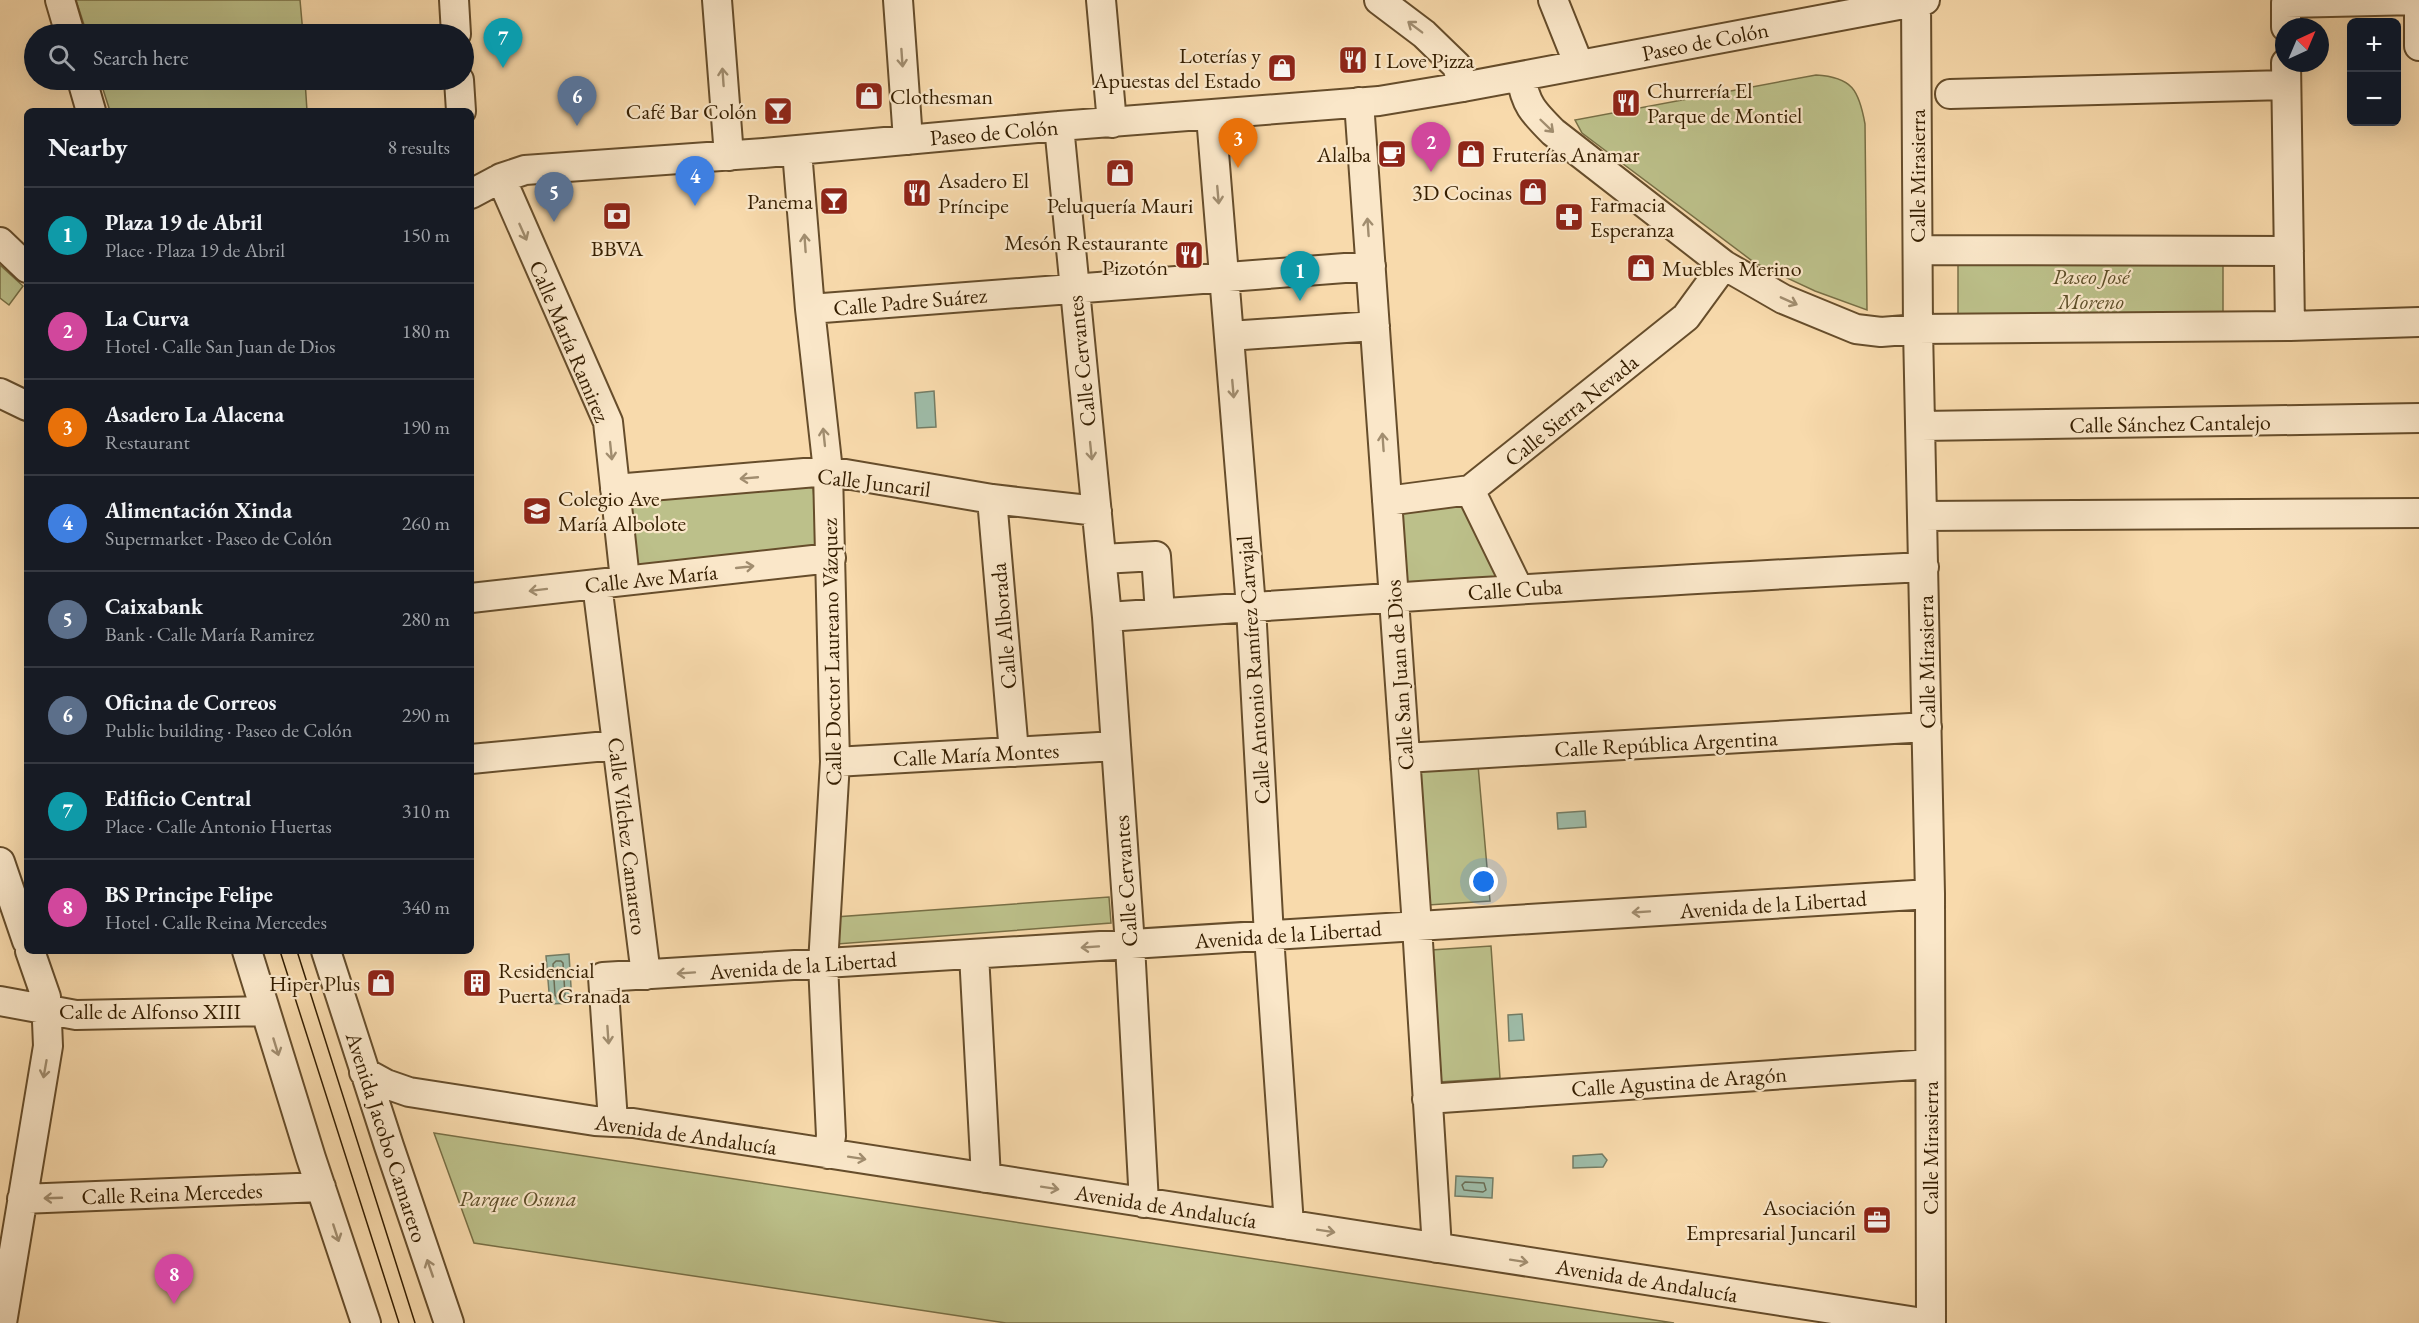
<!DOCTYPE html>
<meta charset="utf-8">
<style>
:root{--surface:#171b24;--page:#20242c;--text:#f1f3f6;--muted:#9ea1a6;--line:#363941;--accent:#c59692}
body{margin:0;font-family:"EB Garamond",serif;background:var(--page);color:var(--text)}
.controls{position:absolute;right:18px;top:18px;display:grid;overflow:hidden;border-radius:9px;box-shadow:0 6px 24px #0002}
.controls button{width:54px;height:54px;display:grid;place-items:center;padding:0;border:0;border-bottom:2px solid var(--line);background:var(--surface);color:var(--text);font:30px sans-serif}
.compass{position:absolute;left:2275px;top:18px;width:54px;height:54px;border-radius:50%;background:var(--surface);box-shadow:0 6px 24px #0002;rotate:44deg}
.you{position:absolute;left:1484px;top:882px;width:21px;height:21px;margin:-15px;border:4px solid #fff;border-radius:50%;background:#1a73e8;box-shadow:0 0 0 9px #1a73e833}
.badge{display:grid;place-items:center;width:39px;height:39px;border-radius:50%;background:var(--accent);color:#fff;font-size:20px;font-weight:700}
.pin{position:absolute;translate:-50% -50px;filter:drop-shadow(0 2px 3px #0008)}
.pin::after{content:'';position:absolute;top:32px;width:21px;height:18px;background:inherit;clip-path:polygon(0 0,100% 0,50% 100%)}
.list{margin:0;padding:0;list-style:none}
h2{display:flex;justify-content:space-between;align-items:center;height:78px;margin:0;padding:0 24px;font-size:26px}
h2 small{font-size:20px;font-weight:400;color:var(--muted)}
.list li{display:grid;grid-template-columns:39px 1fr auto;gap:18px;align-items:center;box-sizing:border-box;height:96px;padding:0 24px;border-top:2px solid var(--line)}
.list b{display:block;font-size:22px;white-space:nowrap}
.list p{margin:0;font-size:20px;white-space:nowrap;color:var(--muted)}
.list em{font-size:20px;font-style:normal;color:var(--muted)}
.icon{flex:none;width:33px;height:33px;fill:none;stroke:currentColor;stroke-width:2;stroke-linecap:round;stroke-linejoin:round}
.map{position:relative;flex:none;width:2419px;height:1323px;overflow:hidden}
.search{position:absolute;background:var(--surface);box-shadow:0 6px 24px #0002;left:24px;top:24px;width:450px;height:66px;display:flex;align-items:center;gap:15px;box-sizing:border-box;padding:0 21px;border-radius:33px;color:var(--muted);font-size:22px}
.panel{position:absolute;background:var(--surface);box-shadow:0 6px 24px #0002;left:24px;top:108px;width:450px;height:846px;border-radius:9px}
.map>svg:first-child{display:block}
</style>
<div class="map">
<svg width="2419" height="1323" viewBox="0 0 2419 1323">
<rect width="100%" height="100%" fill="#f8daac"/>
<filter id="stains"><feTurbulence type="fractalNoise" baseFrequency=".00333" numOctaves="4"/><feColorMatrix values="0 0 0 0 .2 0 0 0 0 .09 0 0 0 0 .02 0 0 0 .5 -.17"/></filter>
<radialGradient id="worn" r=".72"><stop offset=".6" stop-color="#630" stop-opacity="0"/><stop offset="1" stop-color="#630" stop-opacity=".3"/></radialGradient>
<path fill="#bcc08a" stroke="#786f45" stroke-width="1.5" d="M76 0H300L303 34H87Z
M1816 75C1852 77 1859 90 1865 124L1867 310 1815 291 1755 263 1582 133 1575 120Z
M100 80H305L307 111H110Z
M1958 257 2223 258V321L1958 320Z
M0 265 23 286 9 305 0 298Z
M810 484 813 487 818 544 815 547 638 565 629 507 632 503Z
M1467 504 1501 579 1403 582 1399 514Z
M1478 765 1490 901 1428 905 1416 770Z
M1109 897 1111 923 837 944 835 917Z
M1491 946 1500 1078 1439 1082 1431 950Z
M434 1133 1674 1323H1006L474 1243Z"/>
<path fill="#9ebba7" stroke="#747c64" stroke-width="1.5" d="M934 391 936 427 917 428 915 393Z
M1585 811 1586 827 1558 829 1557 813Z
M569 954 572 1003 550 1004 546 956Z
M1522 1014 1524 1040 1509 1041 1508 1015Z
M1602 1154 1607 1160 1603 1167 1573 1168V1156Z
M1456 1176 1493 1178 1492 1198 1455 1196Z"/>
<g fill="none" stroke-linecap="round" stroke-linejoin="round">
<path stroke="#6a6c54" stroke-width="1.5" d="M556 961H561L563 963 565 995 563 997 557 998 555 995 553 964Z
M1465 1182 1484 1183 1486 1190 1483 1192 1464 1190 1462 1185Z"/>
<g stroke="#664d2b" stroke-width="32">
<path id="minor" d="M60 0 70 34
M454 0 456 34
M717 0 729 156
M898 0 908 140
M1101 0 1112 123
M1379 0 1424 34 1457 66 1463 87
M1553 0 1579 65
M1916 0 1918 329 1930 894 1931 1323
M2419 0V46
M2286 27V3L2419 0
M2286 63 2290 326
M1521 76C1525 104 1533 112 1553 132L1724 265 1783 299 1856 329 1881 332 1918 329 2290 326 2419 322
M82 80 91 111
M459 80 461 111
M1950 94 2286 85
M1359 102 1417 926 1437 1248
M1211 116 1251 607 1269 936 1289 1225
M1059 126 1107 617 1130 945 1144 1203
M797 151 810 309 828 471 835 762 823 964 831 1136 828 1154
M501 178 608 422 625 580
M471 194 501 178 525 170 764 153 1059 126 1379 101 1463 87 1925 0
M0 242 27 268
M1918 250 2289 251
M810 309 1371 266
M1229 336 1375 326
M0 393 27 406
M1922 426 2419 418
M615 489 828 471 992 499 1097 511
M1470 490 1518 588
M992 499 1014 752
M1387 501 1470 490 1686 317 1724 265
M1923 516 2419 513
M1102 559 1156 556 1160 613
M597 584 646 975
M471 598 831 558
M1107 617C1379 598 1651 580 1924 567
M1405 758 1927 727
M471 759 617 745
M835 762 1116 746
M0 862 27 941
M247 951 311 1158 366 1323
M326 951 389 1146 449 1323
M974 954 986 1178
M0 1001 76 1015 265 1011
M364 1072 386 1084 409 1092 595 1121 633 1123 1923 1323
M1427 1099 1930 1064
M613 1121 603 977 1930 894
M22 1199 321 1187
M2 1323 48 1046 46 997 30 951"/>
</g>
<use href="#minor" stroke="#fae7c9" stroke-width="28"/>
<path stroke="#351e00" stroke-width="1.5" d="M280 951 399 1323
M297 951 415 1323"/>
</g>
<defs><path id="oneway-shaft" d="M-6 0H5M1.5-3L5.5 0L1.5 3" fill="none" stroke-width="1.6" stroke-linecap="round" stroke-linejoin="round" transform="scale(1.5)"/></defs>
<g stroke="#a18d6f">
<use href="#oneway-shaft" transform="translate(1415 27) rotate(-143)"/>
<use href="#oneway-shaft" transform="translate(902 58) rotate(86)"/>
<use href="#oneway-shaft" transform="translate(723 77) rotate(-94)"/>
<use href="#oneway-shaft" transform="translate(1547 126) rotate(44)"/>
<use href="#oneway-shaft" transform="translate(1218 195) rotate(85)"/>
<use href="#oneway-shaft" transform="translate(1368 227) rotate(-94)"/>
<use href="#oneway-shaft" transform="translate(523 232) rotate(66)"/>
<use href="#oneway-shaft" transform="translate(805 243) rotate(-94)"/>
<use href="#oneway-shaft" transform="translate(1789 301) rotate(24)"/>
<use href="#oneway-shaft" transform="translate(1233 389) rotate(85)"/>
<use href="#oneway-shaft" transform="translate(824 437) rotate(-96)"/>
<use href="#oneway-shaft" transform="translate(1383 442) rotate(-94)"/>
<use href="#oneway-shaft" transform="translate(611 451) rotate(84)"/>
<use href="#oneway-shaft" transform="translate(1091 451) rotate(84)"/>
<use href="#oneway-shaft" transform="translate(749 478) rotate(175)"/>
<use href="#oneway-shaft" transform="translate(745 567) rotate(-6)"/>
<use href="#oneway-shaft" transform="translate(538 590) rotate(173)"/>
<use href="#oneway-shaft" transform="translate(1641 912) rotate(176)"/>
<use href="#oneway-shaft" transform="translate(1090 947) rotate(176)"/>
<use href="#oneway-shaft" transform="translate(686 973) rotate(176)"/>
<use href="#oneway-shaft" transform="translate(608 1035) rotate(86)"/>
<use href="#oneway-shaft" transform="translate(276 1047) rotate(73)"/>
<use href="#oneway-shaft" transform="translate(45 1069) rotate(100)"/>
<use href="#oneway-shaft" transform="translate(857 1158) rotate(9)"/>
<use href="#oneway-shaft" transform="translate(1050 1188) rotate(9)"/>
<use href="#oneway-shaft" transform="translate(53 1198) rotate(178)"/>
<use href="#oneway-shaft" transform="translate(1326 1231) rotate(9)"/>
<use href="#oneway-shaft" transform="translate(336 1233) rotate(72)"/>
<use href="#oneway-shaft" transform="translate(1519 1261) rotate(9)"/>
<use href="#oneway-shaft" transform="translate(430 1268) rotate(-109)"/>
</g>
<defs>
<g id="restaurant-square" transform="scale(1.5)"><rect x="-9" y="-9" width="18" height="18" rx="4" fill="#8f2418" stroke="#fae7c9"/><path d="M-5-6h1v4h1v-4h1v4h1v-4h1v5L-1.5 .5V6h-2V.5L-5-1ZM5-6V6H3V1.5H1.5Q1.5-4 5-6Z" fill="#fff"/></g>
<g id="shop-square" transform="scale(1.5)"><rect x="-9" y="-9" width="18" height="18" rx="4" fill="#8f2418" stroke="#fae7c9"/><path d="M-5-2.5h2.3a2.7 3.5 0 0 1 5.4 0H5L5.5 6h-11ZM-1.5-2.5h3a1.5 2.3 0 0 0-3 0Z" fill="#fff"/></g>
<g id="bar-square" transform="scale(1.5)"><rect x="-9" y="-9" width="18" height="18" rx="4" fill="#8f2418" stroke="#fae7c9"/><path d="M-6-5H6L.8 .8V4.5H3.5V6h-7V4.5H-.8V.8Z" fill="#fff"/></g>
<g id="cafe-square" transform="scale(1.5)"><rect x="-9" y="-9" width="18" height="18" rx="4" fill="#8f2418" stroke="#fae7c9"/><path d="M-5.5-4.5H6V0H3Q3 3.5 0 3.5H-2.5Q-5.5 3.5-5.5 0ZM3-3.2v2h1.7v-2ZM-6 4.5H4V6H-6Z" fill="#fff"/></g>
<g id="bank-square" transform="scale(1.5)"><rect x="-9" y="-9" width="18" height="18" rx="4" fill="#8f2418" stroke="#fae7c9"/><path d="M-6-4H6V4H-6ZM0-2.3a2.3 2.3 0 1 0 0 4.6a2.3 2.3 0 1 0 0-4.6Z" fill="#fff"/></g>
<g id="pharmacy-square" transform="scale(1.5)"><rect x="-9" y="-9" width="18" height="18" rx="4" fill="#8f2418" stroke="#fae7c9"/><path d="M-2-6h4v4h4v4h-4v4h-4v-4h-4v-4h4Z" fill="#fff"/></g>
<g id="school-square" transform="scale(1.5)"><rect x="-9" y="-9" width="18" height="18" rx="4" fill="#8f2418" stroke="#fae7c9"/><path d="M0-5L7-2L0 1L-7-2ZM-4 1L0 2.5L4 1V4Q0 6-4 4Z" fill="#fff"/></g>
<g id="building-square" transform="scale(1.5)"><rect x="-9" y="-9" width="18" height="18" rx="4" fill="#8f2418" stroke="#fae7c9"/><path d="M-4-6H4V6H1V3H-1V6H-4ZM-2.5-4.3h1.7v1.8h-1.7ZM.8-4.3h1.7v1.8H.8ZM-2.5-1h1.7V.8h-1.7ZM.8-1h1.7V.8H.8Z" fill="#fff"/></g>
<g id="office-square" transform="scale(1.5)"><rect x="-9" y="-9" width="18" height="18" rx="4" fill="#8f2418" stroke="#fae7c9"/><path d="M-6-3h4V-5.5h4V-3h4V5H-6ZM-1-4.5V-3h2v-1.5ZM-6 0V1H6V0Z" fill="#fff"/></g>
</defs>
<g fill-rule="evenodd">
<use href="#restaurant-square" x="1353" y="60"/>
<use href="#shop-square" x="1282" y="68"/>
<use href="#shop-square" x="869" y="96"/>
<use href="#restaurant-square" x="1626" y="103"/>
<use href="#bar-square" x="778" y="111"/>
<use href="#cafe-square" x="1392" y="154"/>
<use href="#shop-square" x="1471" y="154"/>
<use href="#shop-square" x="1120" y="173"/>
<use href="#shop-square" x="1533" y="192"/>
<use href="#restaurant-square" x="917" y="193"/>
<use href="#bar-square" x="834" y="201"/>
<use href="#bank-square" x="617" y="216"/>
<use href="#pharmacy-square" x="1569" y="217"/>
<use href="#restaurant-square" x="1189" y="255"/>
<use href="#shop-square" x="1641" y="268"/>
<use href="#school-square" x="537" y="511"/>
<use href="#shop-square" x="381" y="983"/>
<use href="#building-square" x="477" y="983"/>
<use href="#office-square" x="1877" y="1220"/>
</g>
<g text-anchor="middle" stroke-width="4.5" stroke-linejoin="round" paint-order="stroke">
<g font-size="22" fill="#351e00" stroke="#fae7c9">
<text transform="translate(1705 41) rotate(-11)" y="8">Paseo de Colón</text>
<text transform="translate(994 132) rotate(-5)" y="8">Paseo de Colón</text>
<text transform="translate(1917 176) rotate(-90)" y="8">Calle Mirasierra</text>
<text transform="translate(910 301) rotate(-5)" y="8">Calle Padre Suárez</text>
<text transform="translate(570 341) rotate(67)" y="8">Calle María Ramirez</text>
<text transform="translate(1081 361) rotate(-96)" y="8">Calle Cervantes</text>
<text transform="translate(1571 410) rotate(-39)" y="8">Calle Sierra Nevada</text>
<text transform="translate(2170 423) rotate(-1)" y="8">Calle Sánchez Cantalejo</text>
<text transform="translate(874 482) rotate(7)" y="8">Calle Juncaril</text>
<text transform="translate(651 578) rotate(-6)" y="8">Calle Ave María</text>
<text transform="translate(1515 589) rotate(-4)" y="8">Calle Cuba</text>
<text transform="translate(1003 626) rotate(-95)" y="8">Calle Alborada</text>
<text transform="translate(831 652) rotate(-91)" y="8">Calle Doctor Laureano Vázquez</text>
<text transform="translate(1926 662) rotate(-91)" y="8">Calle Mirasierra</text>
<text transform="translate(1253 670) rotate(-94)" y="8">Calle Antonio Ramírez Carvajal</text>
<text transform="translate(1399 675) rotate(-94)" y="8">Calle San Juan de Dios</text>
<text transform="translate(1666 743) rotate(-3)" y="8">Calle República Argentina</text>
<text transform="translate(976 754) rotate(-3)" y="8">Calle María Montes</text>
<text transform="translate(628 836) rotate(83)" y="8">Calle Vílchez Camarero</text>
<text transform="translate(1125 881) rotate(-94)" y="8">Calle Cervantes</text>
<text transform="translate(1773 904) rotate(-4)" y="8">Avenida de la Libertad</text>
<text transform="translate(1288 934) rotate(-4)" y="8">Avenida de la Libertad</text>
<text transform="translate(803 965) rotate(-4)" y="8">Avenida de la Libertad</text>
<text x="150" y="1019">Calle de Alfonso XIII</text>
<text transform="translate(1679 1081) rotate(-4)" y="8">Calle Agustina de Aragón</text>
<text transform="translate(686 1134) rotate(8)" y="8">Avenida de Andalucía</text>
<text transform="translate(387 1137) rotate(72)" y="8">Avenida Jacobo Camarero</text>
<text transform="translate(1930 1148) rotate(-90)" y="8">Calle Mirasierra</text>
<text transform="translate(172 1193) rotate(-2)" y="8">Calle Reina Mercedes</text>
<text transform="translate(1166 1206) rotate(9)" y="8">Avenida de Andalucía</text>
<text transform="translate(1647 1280) rotate(9)" y="8">Avenida de Andalucía</text>
</g>
<g font-size="22" fill="#351e00" stroke="#fae7c9" text-anchor="start">
<text x="1261" y="63" text-anchor="end">Loterías y<tspan x="1261" dy="25">Apuestas del Estado</tspan></text>
<text x="1374" y="68">I Love Pizza</text>
<text x="1647" y="98">Churrería El<tspan x="1647" dy="25">Parque de Montiel</tspan></text>
<text x="890" y="104">Clothesman</text>
<text x="757" y="119" text-anchor="end">Café Bar Colón</text>
<text x="1371" y="162" text-anchor="end">Alalba</text>
<text x="1492" y="162">Fruterías Anamar</text>
<text x="938" y="188">Asadero El<tspan x="938" dy="25">Príncipe</tspan></text>
<text x="1512" y="200" text-anchor="end">3D Cocinas</text>
<text x="813" y="209" text-anchor="end">Panema</text>
<text x="1590" y="212">Farmacia<tspan x="1590" dy="25">Esperanza</tspan></text>
<text x="1120" y="213" text-anchor="middle">Peluquería Mauri</text>
<text x="1168" y="250" text-anchor="end">Mesón Restaurante<tspan x="1168" dy="25">Pizotón</tspan></text>
<text x="617" y="256" text-anchor="middle">BBVA</text>
<text x="1662" y="276">Muebles Merino</text>
<text x="558" y="506">Colegio Ave<tspan x="558" dy="25">María Albolote</tspan></text>
<text x="498" y="978">Residencial<tspan x="498" dy="25">Puerta Granada</tspan></text>
<text x="360" y="991" text-anchor="end">Hiper Plus</text>
<text x="1856" y="1215" text-anchor="end">Asociación<tspan x="1856" dy="25">Empresarial Juncaril</tspan></text>
</g>
<g font-size="22" font-style="italic" fill="#5e4f29" stroke="#fae7c9">
<text x="2091" y="284">Paseo José<tspan x="2091" dy="25">Moreno</tspan></text>
<text x="518" y="1206">Parque Osuna</text>
</g>
</g>
<rect width="100%" height="100%" filter="url(#stains)"/>
<rect width="100%" height="100%" fill="url(#worn)"/>
</svg>
<div class="controls">
<button>+</button>
<button>−</button>
</div>
<svg class="compass" viewBox="-18 -18 36 36"><path d="M0-13l5 13h-10z" fill="#e53935"/><path d="M0 13l5-13h-10z" fill="#9ea1a6"/></svg>
<div class="you"></div>
<div class="pin badge" style="left:1300px;top:301px;background:#0f9aa8">1</div>
<div class="pin badge" style="left:1431px;top:172px;background:#d1479c">2</div>
<div class="pin badge" style="left:1238px;top:168px;background:#e8710a">3</div>
<div class="pin badge" style="left:695px;top:206px;background:#3f7fe0">4</div>
<div class="pin badge" style="left:554px;top:222px;background:#5c6f8a">5</div>
<div class="pin badge" style="left:577px;top:126px;background:#5c6f8a">6</div>
<div class="pin badge" style="left:503px;top:68px;background:#0f9aa8">7</div>
<div class="pin badge" style="left:174px;top:1304px;background:#d1479c">8</div>
<div class="search"><svg class="icon" aria-label="search" viewBox="0 0 24 24"><circle cx="10" cy="10" r="6"/><path d="M15 15l6 6"/></svg>Search here</div>
<section class="panel">
<h2>Nearby<small>8 results</small></h2>
<ul class="list">
<li><span class="badge" style="background:#0f9aa8">1</span><div><b>Plaza 19 de Abril</b><p>Place · Plaza 19 de Abril</p></div><em>150 m</em></li>
<li><span class="badge" style="background:#d1479c">2</span><div><b>La Curva</b><p>Hotel · Calle San Juan de Dios</p></div><em>180 m</em></li>
<li><span class="badge" style="background:#e8710a">3</span><div><b>Asadero La Alacena</b><p>Restaurant</p></div><em>190 m</em></li>
<li><span class="badge" style="background:#3f7fe0">4</span><div><b>Alimentación Xinda</b><p>Supermarket · Paseo de Colón</p></div><em>260 m</em></li>
<li><span class="badge" style="background:#5c6f8a">5</span><div><b>Caixabank</b><p>Bank · Calle María Ramirez</p></div><em>280 m</em></li>
<li><span class="badge" style="background:#5c6f8a">6</span><div><b>Oficina de Correos</b><p>Public building · Paseo de Colón</p></div><em>290 m</em></li>
<li><span class="badge" style="background:#0f9aa8">7</span><div><b>Edificio Central</b><p>Place · Calle Antonio Huertas</p></div><em>310 m</em></li>
<li><span class="badge" style="background:#d1479c">8</span><div><b>BS Principe Felipe</b><p>Hotel · Calle Reina Mercedes</p></div><em>340 m</em></li>
</ul>
</section>
</div>
